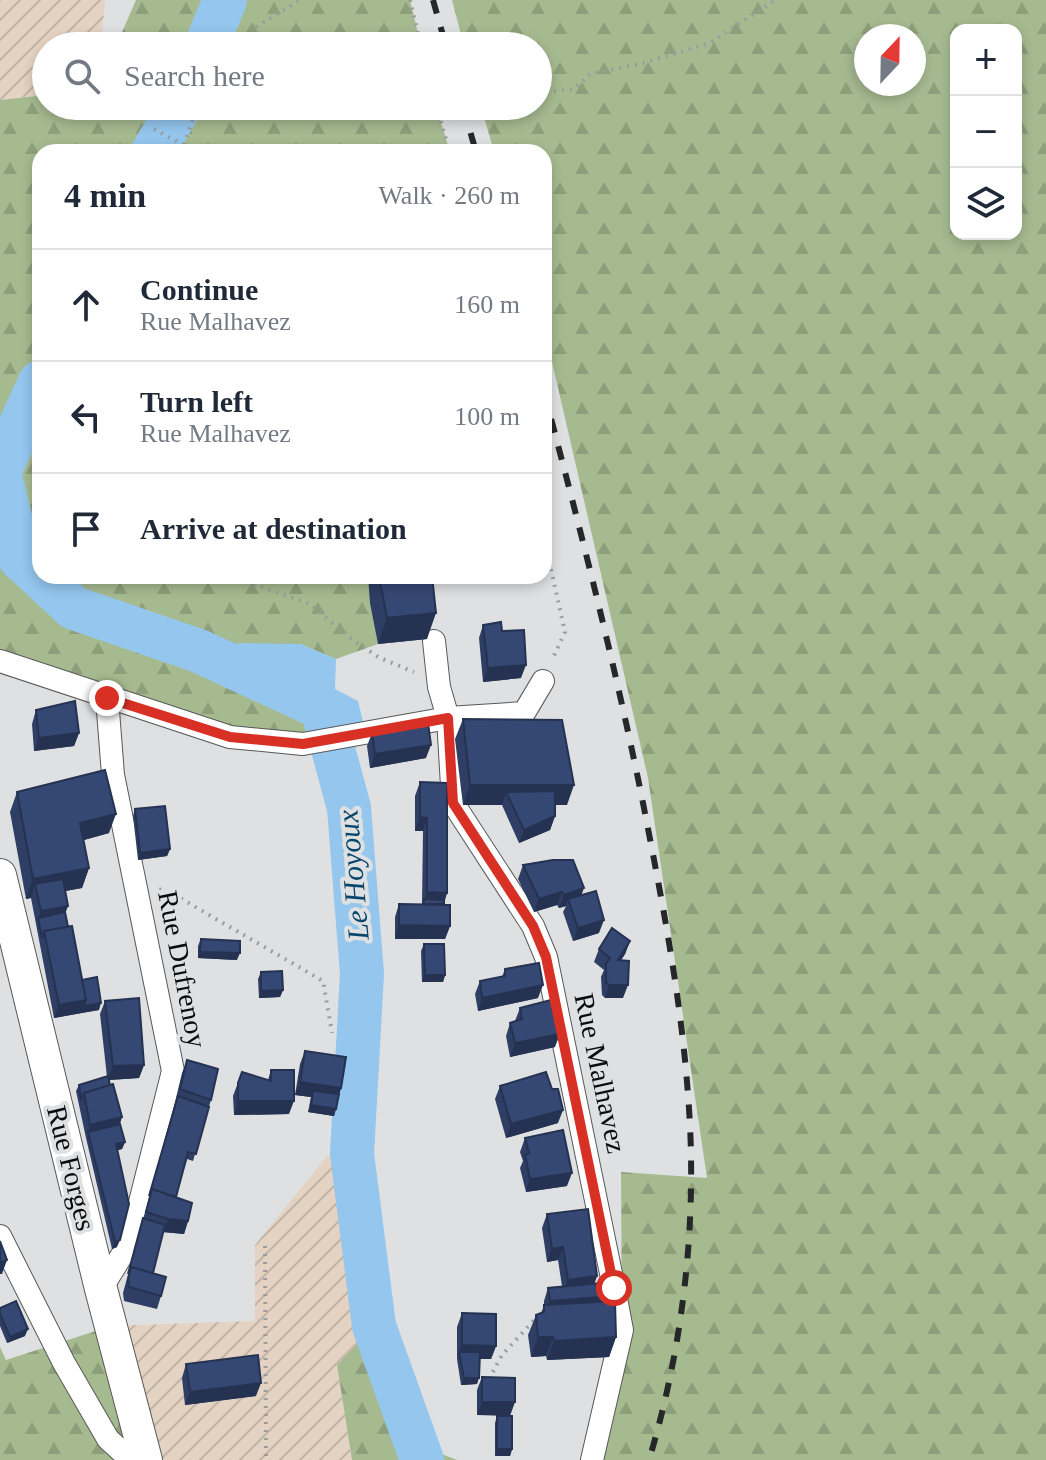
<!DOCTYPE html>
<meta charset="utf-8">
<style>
:root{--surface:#fff;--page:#f2f2f3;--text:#1f2937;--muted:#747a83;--line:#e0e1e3}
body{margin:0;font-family:"Times New Roman",serif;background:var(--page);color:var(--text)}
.controls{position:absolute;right:24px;top:24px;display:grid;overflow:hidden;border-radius:16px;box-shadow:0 4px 12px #0003}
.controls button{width:72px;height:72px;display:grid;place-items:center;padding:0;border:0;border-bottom:2px solid var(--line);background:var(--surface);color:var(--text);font:40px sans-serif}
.compass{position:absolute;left:854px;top:24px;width:72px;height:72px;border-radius:50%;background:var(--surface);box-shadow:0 4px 12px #0003;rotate:22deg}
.stop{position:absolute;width:24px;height:24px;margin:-18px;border:6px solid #d93025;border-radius:50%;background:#fff}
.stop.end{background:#d93025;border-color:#fff;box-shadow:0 2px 8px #0008}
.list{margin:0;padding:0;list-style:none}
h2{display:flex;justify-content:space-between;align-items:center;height:104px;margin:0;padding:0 32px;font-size:34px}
h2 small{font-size:26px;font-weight:400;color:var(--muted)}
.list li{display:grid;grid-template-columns:52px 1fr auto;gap:24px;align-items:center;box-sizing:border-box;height:112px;padding:0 32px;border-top:2px solid var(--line)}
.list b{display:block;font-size:30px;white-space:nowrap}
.list p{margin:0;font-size:26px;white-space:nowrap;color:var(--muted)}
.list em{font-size:26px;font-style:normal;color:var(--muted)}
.icon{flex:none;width:44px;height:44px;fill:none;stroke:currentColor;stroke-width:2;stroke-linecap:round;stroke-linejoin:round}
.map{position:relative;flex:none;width:1046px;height:1460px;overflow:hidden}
.search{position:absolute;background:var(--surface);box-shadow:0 4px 12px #0003;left:32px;top:32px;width:520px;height:88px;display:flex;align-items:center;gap:20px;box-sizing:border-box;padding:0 28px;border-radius:44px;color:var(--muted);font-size:30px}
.panel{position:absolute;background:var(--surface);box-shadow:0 4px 12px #0003;left:32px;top:144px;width:520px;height:440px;border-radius:24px}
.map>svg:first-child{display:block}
</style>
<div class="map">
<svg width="1046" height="1460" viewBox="0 0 1046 1460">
<defs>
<pattern id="industrial-furrows" width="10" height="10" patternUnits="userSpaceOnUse" patternTransform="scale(2)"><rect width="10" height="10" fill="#e4d3c2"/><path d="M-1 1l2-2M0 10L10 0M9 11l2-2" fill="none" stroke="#c2b4a6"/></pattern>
<pattern id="forest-firs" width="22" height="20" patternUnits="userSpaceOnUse" patternTransform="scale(2)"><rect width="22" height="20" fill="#a6ba90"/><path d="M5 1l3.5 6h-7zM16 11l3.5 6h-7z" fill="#8e9f7b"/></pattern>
</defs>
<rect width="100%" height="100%" fill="#dfe0e1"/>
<path fill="url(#industrial-furrows)" d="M0 0H105L101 46H46V95L0 100Z
M352 1154 374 1326 337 1365 352 1460H146L111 1326 255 1321V1245L327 1156Z"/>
<path fill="url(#forest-firs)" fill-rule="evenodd" d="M136 0H410L421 46H116Z
M452 0H1046V1460H592L622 1330 621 1172 707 1178 648 778 544 327V152H494L481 106H538V46H464ZM956 30H1016V234H956ZM866 36H914V84H866Z
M46 95V106H436L450 152H40V576H368L378 644 336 659 300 644 222 683 311 711 303 744 230 737 0 661V100Z
M111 1326 146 1460H0V1347L6 1360Z
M374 1326 418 1445 457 1460H352L337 1365Z"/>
<path fill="#94c6ee" d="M241 643 300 644 336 659 335 689 358 701 366 734 303 744 311 711 222 683 199 651Z"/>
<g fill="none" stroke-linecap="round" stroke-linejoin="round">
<path stroke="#94c6ee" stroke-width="44" d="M206 46 225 0
M153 152 180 106
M0 470 40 382
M0 476 20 558 74 608 199 651 322 708 349 808 362 974 352 1154 374 1326 422 1460"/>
<g stroke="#585859" stroke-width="24">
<path id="street" d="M434 641 439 687 448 718 453 803 533 926 546 957 614 1288 622 1330 592 1460
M0 661 230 737 303 744 448 718 524 713 543 681
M0 1236 64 1363 108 1439 121 1451 143 1448
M101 1289 130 1242 173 1071 113 775 107 698"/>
</g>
<g stroke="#585859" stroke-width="34">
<path id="secondary" d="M0 875 101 1289 146 1460"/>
</g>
<path stroke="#9b9c9d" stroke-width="4" stroke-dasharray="2 6" stroke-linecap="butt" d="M410 0 421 46
M241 46 256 27 300 0
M538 93 574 89 590 74 640 64 710 43 775 0
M436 106 450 152
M154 129 183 145
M181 152 198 106
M544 538 565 632 552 660
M231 576 310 604 354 641 380 658 414 672
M159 889 180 898 323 981 332 1033
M265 1246 266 1460
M489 1379 502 1355 537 1317"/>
<use href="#street" stroke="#fff" stroke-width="22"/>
<use href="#secondary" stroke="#fff" stroke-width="32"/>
<path stroke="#262728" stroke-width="6" stroke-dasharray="14 14" stroke-linecap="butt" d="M433 0 446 46
M463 106 476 152
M544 392C580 528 615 664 643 803 662 900 681 997 688 1095 698 1216 684 1344 649 1460"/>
</g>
<path fill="#2e3e64" d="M368 576H432L427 639 378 644 370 603Z
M483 625 502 631 521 678 483 682 479 638Z
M36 710 79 733 74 746 34 751 32 724Z
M463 719 567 805H555V816L550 830 519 843 502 805H463L455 739Z
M372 733 426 758 370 768 367 746Z
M420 782 447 893 444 904 450 926 445 939H395V917L399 904H422L423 831H415V796Z
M17 792 109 833 84 840 89 868 82 888 65 891 68 906 65 912 82 980 99 1010 54 1018 31 898 26 899 10 812Z
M135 809 170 849 167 856 138 860 133 816Z
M523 865 581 895 599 933 573 941 563 912 566 906 559 908 557 905 534 912 518 879Z
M201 939 237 960 198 958V946Z
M630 941 625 954 621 960 623 998H605L602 995 601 977 604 970 594 962 599 949Z
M424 944 445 975 443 982H422L421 951Z
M505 969 538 998 478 1011 475 994 480 981 502 977Z
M261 972 283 990 280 997 259 998 258 979Z
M105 1001 144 1065 139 1078 109 1080 125 1142 122 1149 118 1150 117 1247 112 1249 86 1138 76 1091 79 1085 107 1077 100 1014Z
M520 1008 555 1047 510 1057 506 1036 510 1023 515 1021Z
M305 1051 341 1088 334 1116 308 1112 311 1097 295 1095 300 1064Z
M187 1060 211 1100 193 1161 187 1159 176 1197 188 1221 184 1234 163 1232 153 1273 161 1296 157 1309 124 1301 123 1293 175 1102 182 1073Z
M271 1070 289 1114 234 1115 233 1096 242 1072 268 1080Z
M500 1086 558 1123 506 1138 495 1099Z
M525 1138 567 1186 526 1192 520 1168 523 1161 520 1152Z
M547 1214 597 1276 594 1284 612 1296 610 1301 616 1337 609 1357 547 1360 546 1356 531 1357 528 1335 536 1315 541 1313 544 1306V1301L548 1288 562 1286 558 1260 547 1262 542 1228Z
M0 1308 25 1336 7 1343 0 1326Z
M462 1313 496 1346 491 1359H480L477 1384 461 1385 457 1359V1327Z
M186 1364 256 1396 185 1405 182 1378Z
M482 1377 515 1378 477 1415V1390Z
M497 1416 512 1449 510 1456H495V1423Z"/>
<path fill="#253251" d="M436 613 427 639 378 644 387 618Z
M526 665 521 678 483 682 488 668Z
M79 733 74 746 34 751 39 738Z
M431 745 426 758 370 768 375 754Z
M470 785H574L567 805H512L506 792 502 805H463Z
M116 814 109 833 73 843 80 823Z
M555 816 550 830 519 843 524 830Z
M420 817 427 818 423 831H415Z
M170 849 167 856 138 860 140 853Z
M89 868 82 888 38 896 35 884 31 898 26 899 33 879Z
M584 888 579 902 568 899 566 906 559 908 564 895Z
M427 892 447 893 442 906 424 899 422 906Z
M562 892 557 905 534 912 539 899Z
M68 906 63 919 38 918 41 911Z
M604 920 599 933 573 941 578 928Z
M399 925 450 926 445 939H395Z
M630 941 625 954 613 973 618 960Z
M200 952 240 953 237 960 198 958Z
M425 975H445L443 982H422Z
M543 985 538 998 478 1011 482 998Z
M609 985H628L623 998H605Z
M283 990 280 997 259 998 261 991Z
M86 1000 81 1013 54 1018 59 1005Z
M101 1003 99 1010 81 1013 84 1006Z
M560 1034 555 1047 510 1057 515 1043Z
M144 1065 139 1078 108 1080 113 1066Z
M300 1082 341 1088 336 1101 313 1091 311 1097 295 1095Z
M238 1101H294L289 1114 234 1115Z
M311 1105 336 1109 334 1116 308 1112Z
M563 1110 558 1123 506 1138 511 1124Z
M122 1117 118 1131 88 1132 90 1125Z
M125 1142 122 1149 114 1151 116 1144Z
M572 1173 567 1186 526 1192 530 1179Z
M168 1219 188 1221 184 1234 163 1232Z
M120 1240 117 1247 112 1249 115 1242Z
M563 1247 558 1260 547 1262 552 1249Z
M7 1260 2 1274H0V1263Z
M597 1276 592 1290 563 1293 568 1280Z
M612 1296 607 1309 545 1314 550 1301Z
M28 1329 25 1336 7 1343 10 1337Z
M538 1337H553L546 1356 531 1357Z
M616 1337 609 1357 547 1360 554 1341Z
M462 1345 496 1346 491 1359H460L459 1352Z
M464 1378H479L477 1384 461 1385Z
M261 1383 256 1396 185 1405 190 1392Z
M482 1402H515L510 1416 477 1415Z
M497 1449H512L510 1456H495Z"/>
<path fill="#354874" stroke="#253251" stroke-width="2" d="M379 576H432L436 613 387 618Z
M501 622 502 631 524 630 526 665 488 668 483 625Z
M75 701 79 733 39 738 36 710Z
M463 719 562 720 574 785H470Z
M428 723 431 745 375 754 372 733Z
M105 770 116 814 80 823 89 868 33 879 17 792Z
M420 782 447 783V893L427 892V818L420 817Z
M555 791V816L524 830 506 792Z
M165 806 170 849 140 853 135 809Z
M553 860H573L584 888 564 895 562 892 539 899 523 865Z
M63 879 68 906 41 911 35 884Z
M596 891 604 920 578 928 568 899Z
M424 899 444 900V904H424Z
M399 904 450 905V926L399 925Z
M65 912 68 927 44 931 42 938 38 918Z
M72 926 86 1000 59 1005 44 931Z
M612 928 630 941 618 960 629 961 628 985H609L606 982V964L610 958 599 949Z
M201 939 240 941V953L200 952Z
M424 944H444L445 975H425Z
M539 963 543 985 482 998 480 981 505 976V969Z
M282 971 283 990 261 991V972Z
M97 977 101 1003 84 1006 86 1000 82 980Z
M139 998 144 1065 113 1066 105 1001Z
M551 1000 560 1034 515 1043 510 1023 522 1019 520 1008Z
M305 1051 346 1057 341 1088 300 1082Z
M187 1060 218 1069 211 1100 180 1089Z
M271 1070H294V1101H238V1083L242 1072 271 1081Z
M546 1072 552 1089H558L563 1110 511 1124 500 1086Z
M108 1076 110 1085 84 1093 81 1099 79 1085Z
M113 1084 122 1117 90 1125 84 1093Z
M313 1091 339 1094 336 1109 311 1105Z
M178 1096 209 1107 196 1154 188 1152 176 1197 152 1189 149 1196Z
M120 1124 125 1142 116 1144 129 1204 120 1240 115 1242 88 1132Z
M563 1130 572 1173 530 1179 525 1155 529 1153 525 1138Z
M152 1189 192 1203 188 1221 168 1219 146 1212Z
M588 1209 597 1276 568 1280 563 1247 552 1249 547 1214Z
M143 1218 165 1225 153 1273 131 1267 128 1274Z
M0 1241 7 1260 0 1263Z
M131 1267 166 1277 161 1296 129 1287 128 1280Z
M611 1282 612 1296 550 1301 548 1288Z
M16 1301 28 1329 10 1337 0 1314V1308Z
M615 1301 616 1337 554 1341 553 1337H538L536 1315 544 1312V1305Z
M462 1313 496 1314V1346L462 1345Z
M459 1352H480L479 1378H464Z
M258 1355 261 1383 190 1392 186 1364Z
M482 1377 515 1378V1402H482Z
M497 1416H512V1449H497Z"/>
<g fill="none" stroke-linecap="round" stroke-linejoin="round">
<path stroke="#d93025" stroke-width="10" d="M107 698 230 737 303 744 448 718 453 803 533 926 546 957 614 1288"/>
</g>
<g text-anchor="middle" stroke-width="8" stroke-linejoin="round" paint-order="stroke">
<g font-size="28" fill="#0c0c0d" stroke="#dfe0e1">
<text transform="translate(183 969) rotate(79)" y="10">Rue Dufrenoy</text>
<text transform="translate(601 1073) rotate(78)" y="10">Rue Malhavez</text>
<text transform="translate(72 1168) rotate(76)" y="10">Rue Forges</text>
</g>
<g font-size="30" font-style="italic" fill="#09466c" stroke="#dfe0e1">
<text transform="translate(353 875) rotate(-95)" y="10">Le Hoyoux</text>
</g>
</g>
</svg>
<div class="controls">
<button>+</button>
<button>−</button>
<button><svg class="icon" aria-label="layers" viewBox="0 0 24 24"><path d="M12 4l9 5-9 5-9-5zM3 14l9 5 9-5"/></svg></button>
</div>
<svg class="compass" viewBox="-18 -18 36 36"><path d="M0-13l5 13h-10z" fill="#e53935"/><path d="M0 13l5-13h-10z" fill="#747a83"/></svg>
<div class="stop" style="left:614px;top:1288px"></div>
<div class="stop end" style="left:107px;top:698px"></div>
<div class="search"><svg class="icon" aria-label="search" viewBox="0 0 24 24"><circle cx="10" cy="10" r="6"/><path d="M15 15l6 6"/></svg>Search here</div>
<section class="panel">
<h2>4 min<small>Walk · 260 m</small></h2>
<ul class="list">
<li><svg class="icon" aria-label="ahead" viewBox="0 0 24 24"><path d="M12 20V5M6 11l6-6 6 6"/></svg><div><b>Continue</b><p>Rue Malhavez</p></div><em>160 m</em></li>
<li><svg class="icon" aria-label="left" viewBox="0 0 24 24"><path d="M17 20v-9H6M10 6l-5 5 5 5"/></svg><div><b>Turn left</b><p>Rue Malhavez</p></div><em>100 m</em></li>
<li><svg class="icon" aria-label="arrive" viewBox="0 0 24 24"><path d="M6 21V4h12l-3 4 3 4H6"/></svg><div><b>Arrive at destination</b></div></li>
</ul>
</section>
</div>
